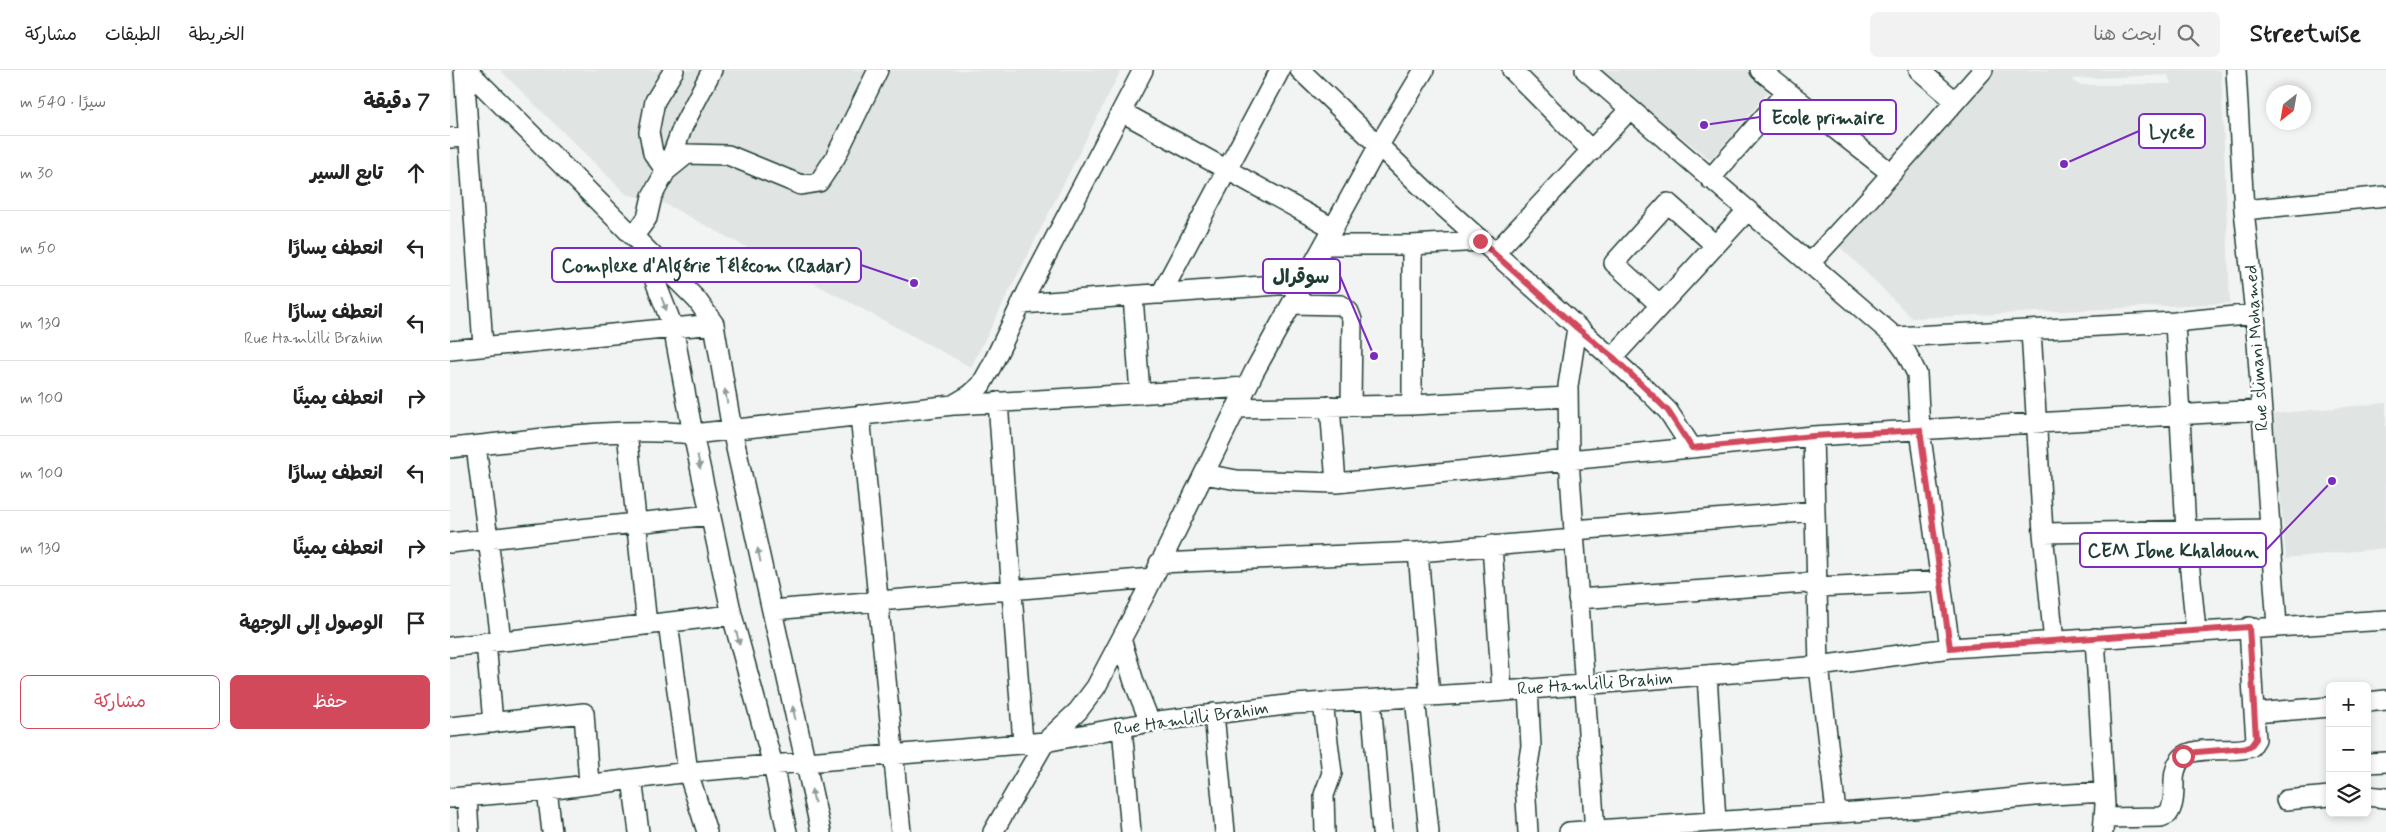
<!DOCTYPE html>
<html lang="ar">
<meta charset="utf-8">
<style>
:root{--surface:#fff;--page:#f2f2f2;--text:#222;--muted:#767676;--line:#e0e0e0;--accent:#d1495b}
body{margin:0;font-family:Mynerve,"Playpen Sans Arabic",sans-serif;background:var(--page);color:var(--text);direction:rtl}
.controls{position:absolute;right:15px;bottom:15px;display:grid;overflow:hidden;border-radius:8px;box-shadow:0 2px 8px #0003}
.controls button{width:45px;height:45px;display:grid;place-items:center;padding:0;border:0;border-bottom:1px solid var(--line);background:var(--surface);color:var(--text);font:25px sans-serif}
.compass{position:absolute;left:1816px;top:15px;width:45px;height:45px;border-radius:50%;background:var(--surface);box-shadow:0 2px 8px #0003;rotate:211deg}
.stop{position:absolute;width:15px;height:15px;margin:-11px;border:4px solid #d1495b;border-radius:50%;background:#fff}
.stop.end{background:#d1495b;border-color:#fff;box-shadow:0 1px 5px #0008}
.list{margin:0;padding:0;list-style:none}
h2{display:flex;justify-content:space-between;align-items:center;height:65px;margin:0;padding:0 20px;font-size:21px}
h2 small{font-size:16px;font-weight:400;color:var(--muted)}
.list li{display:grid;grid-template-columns:32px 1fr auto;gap:15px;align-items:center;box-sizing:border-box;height:75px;padding:0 20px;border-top:1px solid var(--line)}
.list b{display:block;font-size:19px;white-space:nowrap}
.list p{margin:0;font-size:16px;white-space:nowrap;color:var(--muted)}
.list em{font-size:16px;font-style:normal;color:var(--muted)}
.actions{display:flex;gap:10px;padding:15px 20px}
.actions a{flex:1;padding:11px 0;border:1px solid var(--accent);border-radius:8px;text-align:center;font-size:18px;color:var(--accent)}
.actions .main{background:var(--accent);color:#fff}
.icon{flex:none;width:28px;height:28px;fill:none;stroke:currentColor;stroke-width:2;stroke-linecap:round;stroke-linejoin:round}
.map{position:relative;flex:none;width:1936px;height:762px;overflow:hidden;direction:ltr}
header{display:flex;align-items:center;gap:30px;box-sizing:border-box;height:70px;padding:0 25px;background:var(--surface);border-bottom:1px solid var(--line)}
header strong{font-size:24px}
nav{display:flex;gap:28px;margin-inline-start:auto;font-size:18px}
.search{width:350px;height:45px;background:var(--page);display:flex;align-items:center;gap:12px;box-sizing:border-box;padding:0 18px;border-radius:8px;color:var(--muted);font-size:19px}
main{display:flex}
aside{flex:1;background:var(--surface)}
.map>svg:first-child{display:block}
</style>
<header>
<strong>Streetwise</strong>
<div class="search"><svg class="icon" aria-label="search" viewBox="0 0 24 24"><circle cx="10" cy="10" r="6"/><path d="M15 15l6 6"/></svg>ابحث هنا</div>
<nav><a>الخريطة</a><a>الطبقات</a><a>مشاركة</a></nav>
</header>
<main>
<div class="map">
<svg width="1936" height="762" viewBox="0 0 1936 762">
<rect width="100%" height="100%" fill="#f2f3f3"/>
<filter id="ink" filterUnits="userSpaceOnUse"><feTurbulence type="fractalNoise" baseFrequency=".02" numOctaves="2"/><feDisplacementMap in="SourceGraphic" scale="10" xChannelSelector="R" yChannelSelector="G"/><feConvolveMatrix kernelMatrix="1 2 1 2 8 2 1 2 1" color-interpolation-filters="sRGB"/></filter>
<g filter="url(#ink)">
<path fill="#e0e4e3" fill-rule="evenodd" d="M50 0H671L521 297 208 130 177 125Z
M1146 0H1297L1320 20 1261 90Z
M1538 0H1771L1780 233 1462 248 1385 172ZM1718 5 1721 14 1629 15 1621 9Z
M1936 333V478L1836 488 1823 344Z"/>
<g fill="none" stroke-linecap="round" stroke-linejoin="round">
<g stroke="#1f3d34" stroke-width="22">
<path id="minor" d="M14 0 33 276
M17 0 247 230 264 254 282 360 371 762
M224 0 205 31 199 62 203 83 216 101 233 56 262 0
M850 0 975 120 1196 319 1218 341 1242 378
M1062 0 1142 81
M1135 0 1445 267 1456 282 1467 304 1470 360 1500 578
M1310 0 1441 103
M1469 0 1505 31
M1786 0 1794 140 1805 244 1827 556
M672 42 883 158
M0 68 18 66
M1260 109 1336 22
M1794 140 1936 126
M184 166 197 148 202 126 216 101 237 84 278 85 351 115 369 112 385 88 428 0
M874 175H962L1030 171
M193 180 223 257 243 364 282 545 323 695 337 762
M1045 183 1180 39
M1360 193 1419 129 1533 0
M711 224 830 0
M683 226 690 324
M571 234 853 213
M842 234 891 235 899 242 902 250 901 336
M1210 235 1164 193 1218 133 1265 175
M1725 252 1736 461 1746 561
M1127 258 1118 316 1119 390 1145 762
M1581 260 1593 463 1604 572
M1445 267 1725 252 1805 244
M0 280 264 254
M1163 287 1297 141
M548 332 573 673
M506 335 796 317
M962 335 1118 327
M786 338 962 335V175
M410 345 451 762
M177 362 197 555
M1363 366 1369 596 1386 742
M26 376 51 570
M0 378C80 371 163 356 243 364L503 335 520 325 531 315 541 297 577 222 693 0
M754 404 787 410 886 413 880 336
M886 413 1363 366 1811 340
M1124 460 1365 441
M1593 463 1820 459
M0 473 260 445
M1042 475 1052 621
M968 482 980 626
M709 493 968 482 1124 469
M1128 529 1355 513 1367 517 1491 511
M322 540 703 508
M218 553 238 702 257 762
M1799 557 1804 643 1880 637
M1645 568 1655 735 1653 762
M36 572 43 653
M672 572 684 612 700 652
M0 577 282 545
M1257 605 1266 751
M965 627 979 762
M921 630 932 762
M1917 632 1936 630
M873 633 882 703 874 725 875 762
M764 643 775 762
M0 657 134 643 139 714
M672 657 681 762
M1917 693 1936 692
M182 709 189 762
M97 720 102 762
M1917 726 1936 728
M0 728 97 720 238 702 595 672 700 652 844 634 1030 623 1369 596 1500 578 1936 550
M17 728 19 762
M1836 730 1880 726
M1655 748 1711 747 1718 744C1730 727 1717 704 1732 688 1745 674 1782 684 1801 677L1806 669 1804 643
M543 762 595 672 628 641 646 617 696 522 804 302 929 75 974 0
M1078 762 1075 713 1081 676 1078 618
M1119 762 1475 737 1585 726 1654 722"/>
</g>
<use href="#minor" stroke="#fff" stroke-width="19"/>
</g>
<defs><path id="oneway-solid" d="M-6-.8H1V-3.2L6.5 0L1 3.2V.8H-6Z" transform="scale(1.25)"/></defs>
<g fill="#8f9e9a">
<use href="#oneway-solid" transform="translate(214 234) rotate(69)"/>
<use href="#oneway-solid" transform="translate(276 326) rotate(-100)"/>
<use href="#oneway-solid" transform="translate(249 392) rotate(78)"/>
<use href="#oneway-solid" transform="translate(309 485) rotate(-102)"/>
<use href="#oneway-solid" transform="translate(288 568) rotate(75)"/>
<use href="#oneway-solid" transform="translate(344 643) rotate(-102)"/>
<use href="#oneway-solid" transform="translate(363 726) rotate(-103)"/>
</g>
</g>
<g fill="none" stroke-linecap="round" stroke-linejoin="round" filter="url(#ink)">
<path stroke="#d1495b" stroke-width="6" d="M1030 171 1127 258 1163 287 1196 319 1218 341 1242 378 1363 366 1470 360 1500 578 1799 557 1806 669 1800 677 1796 678 1747 682 1733 686"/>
</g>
<g text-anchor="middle" stroke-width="5" stroke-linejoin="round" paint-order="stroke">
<g font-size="18" fill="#1f3d34" stroke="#fff">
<text transform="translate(1806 278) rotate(-94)" y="6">Rue slimani Mohamed</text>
<text transform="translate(1145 613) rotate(-4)" y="6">Rue Hamlilli Brahim</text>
<text transform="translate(741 648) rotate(-8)" y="6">Rue Hamlilli Brahim</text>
</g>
</g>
<path fill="none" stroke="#7b2cbf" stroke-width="2" d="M1254 55L1310 47M1614 94L1689 61M464 213L411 195M924 286L890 206M1882 411L1816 480"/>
<g fill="#7b2cbf" stroke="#fff" stroke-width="2">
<circle cx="1254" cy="55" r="5"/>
<circle cx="1614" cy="94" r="5"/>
<circle cx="464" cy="213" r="5"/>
<circle cx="924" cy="286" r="5"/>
<circle cx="1882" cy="411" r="5"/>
</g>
<g fill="#fff" stroke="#7b2cbf" stroke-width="2">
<rect x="1310" y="30" width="136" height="34" rx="5"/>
<rect x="1689" y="44" width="66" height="34" rx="5"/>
<rect x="102" y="178" width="309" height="34" rx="5"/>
<rect x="813" y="189" width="77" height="34" rx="5"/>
<rect x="1630" y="463" width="186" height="34" rx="5"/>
</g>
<g font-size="19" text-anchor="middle" font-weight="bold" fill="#1f3d34">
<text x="1378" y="54">Ecole primaire</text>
<text x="1722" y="68">Lycée</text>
<text x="256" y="202">Complexe d'Algérie Télécom (Radar)</text>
<text x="851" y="213">سوقرال</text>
<text x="1723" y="487">CEM Ibne Khaldoun</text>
</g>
</svg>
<div class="controls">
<button>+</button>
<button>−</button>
<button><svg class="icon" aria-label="layers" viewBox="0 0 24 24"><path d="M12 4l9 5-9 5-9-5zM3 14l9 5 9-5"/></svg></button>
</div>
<svg class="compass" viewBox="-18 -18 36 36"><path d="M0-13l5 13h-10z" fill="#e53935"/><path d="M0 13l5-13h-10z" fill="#767676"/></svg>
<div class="stop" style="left:1733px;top:686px"></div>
<div class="stop end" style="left:1030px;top:171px"></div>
</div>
<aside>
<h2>7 دقيقة<small>سيرًا · 540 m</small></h2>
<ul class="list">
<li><svg class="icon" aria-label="ahead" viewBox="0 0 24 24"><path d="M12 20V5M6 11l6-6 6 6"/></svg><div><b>تابع السير</b></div><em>30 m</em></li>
<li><svg class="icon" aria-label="left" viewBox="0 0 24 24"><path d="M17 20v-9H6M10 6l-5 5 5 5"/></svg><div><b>انعطف يسارًا</b></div><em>50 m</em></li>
<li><svg class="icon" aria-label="left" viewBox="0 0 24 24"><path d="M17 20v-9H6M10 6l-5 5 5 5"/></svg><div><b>انعطف يسارًا</b><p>Rue Hamlilli Brahim</p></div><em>130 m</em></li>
<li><svg class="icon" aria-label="right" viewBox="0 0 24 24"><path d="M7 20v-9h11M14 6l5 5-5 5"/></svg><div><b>انعطف يمينًا</b></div><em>100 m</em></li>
<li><svg class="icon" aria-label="left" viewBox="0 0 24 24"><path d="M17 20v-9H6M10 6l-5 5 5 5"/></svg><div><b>انعطف يسارًا</b></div><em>100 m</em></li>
<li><svg class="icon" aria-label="right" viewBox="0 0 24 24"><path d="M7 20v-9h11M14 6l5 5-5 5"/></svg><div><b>انعطف يمينًا</b></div><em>130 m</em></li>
<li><svg class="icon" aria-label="arrive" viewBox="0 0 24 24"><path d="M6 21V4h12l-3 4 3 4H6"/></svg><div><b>الوصول إلى الوجهة</b></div></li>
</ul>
<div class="actions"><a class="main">حفظ</a><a>مشاركة</a></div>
</aside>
</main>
